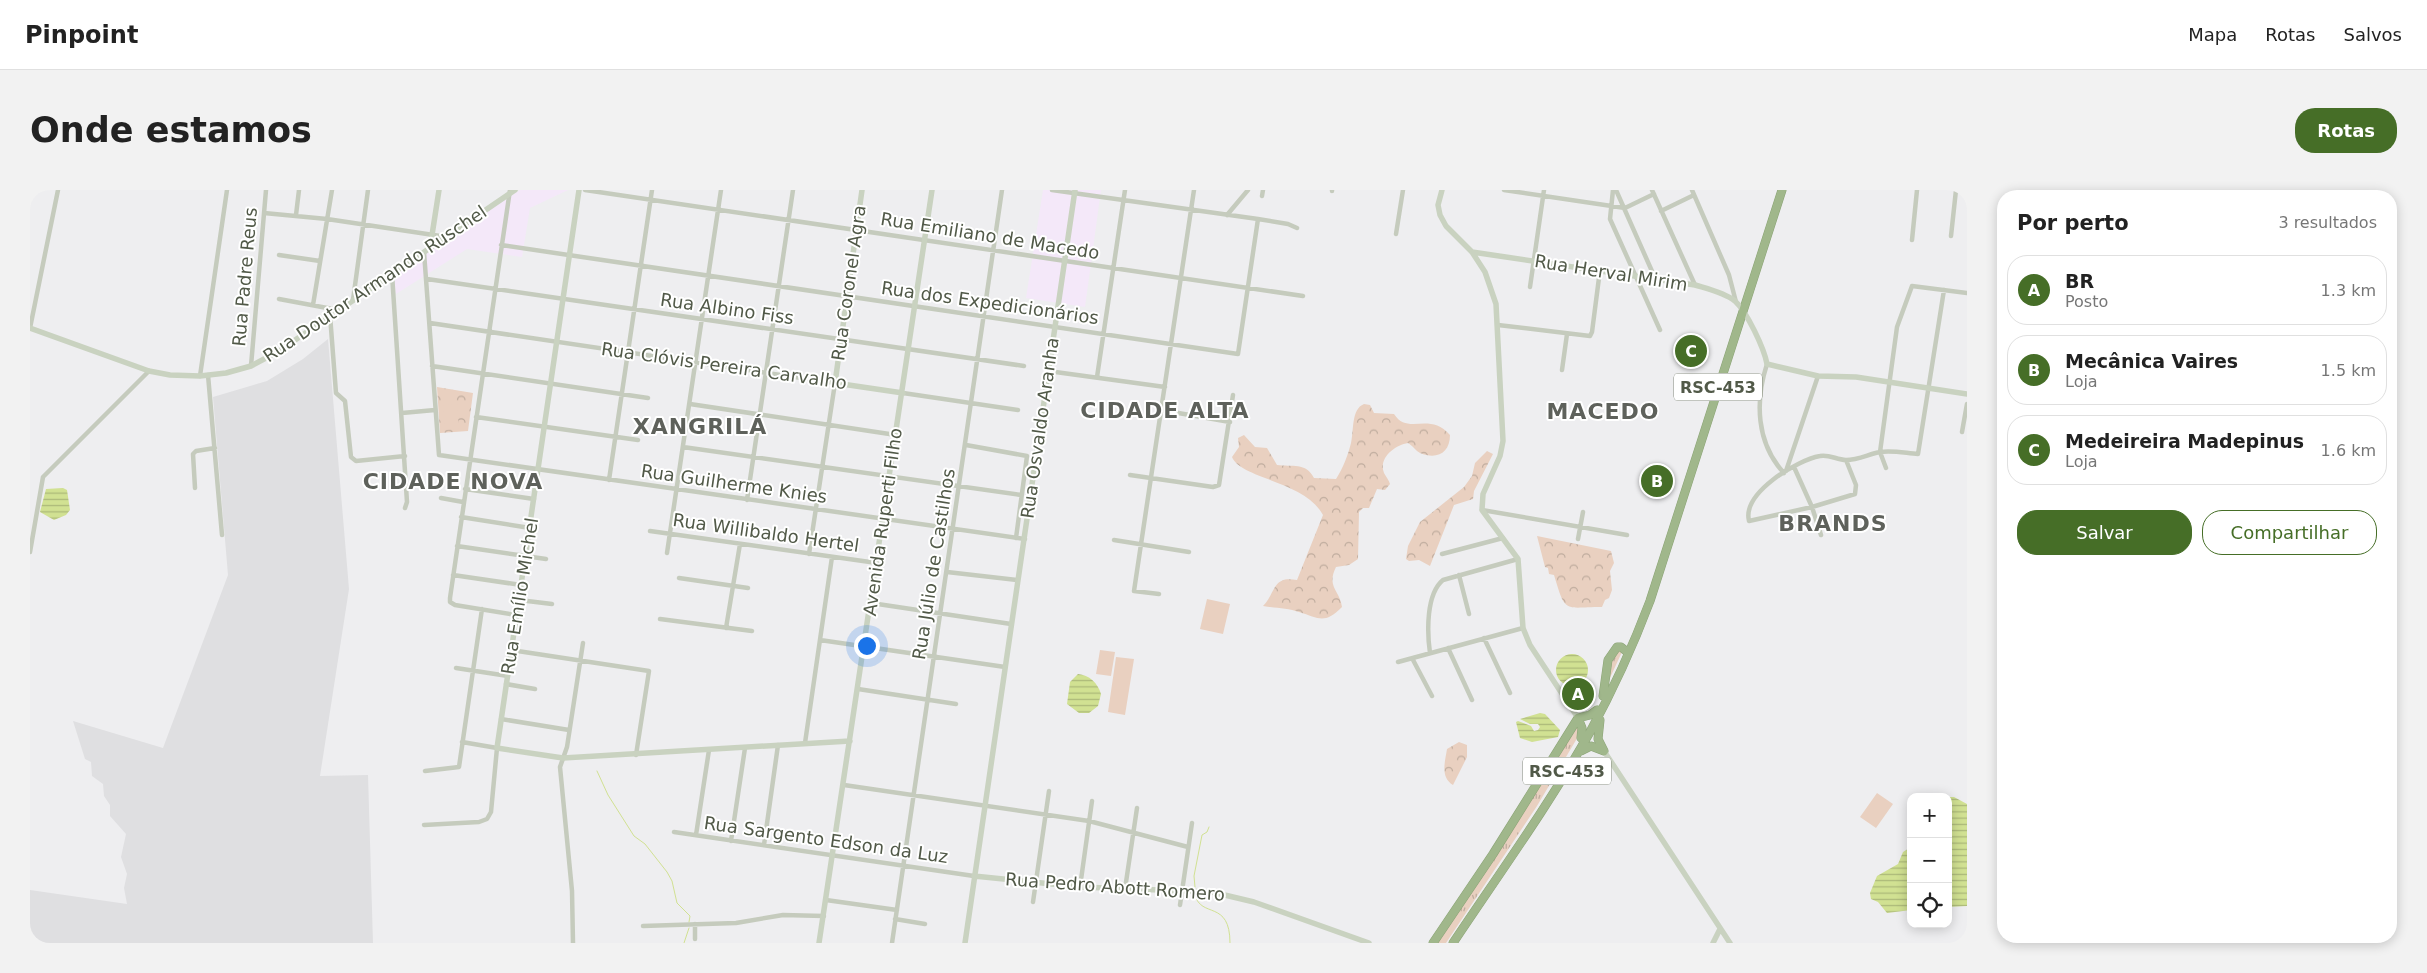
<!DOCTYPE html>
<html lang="pt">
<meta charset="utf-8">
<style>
:root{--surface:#fff;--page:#f2f2f2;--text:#222;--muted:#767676;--line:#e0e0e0;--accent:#466e27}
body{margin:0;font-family:"DejaVu Sans",sans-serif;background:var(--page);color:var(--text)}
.controls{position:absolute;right:15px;bottom:15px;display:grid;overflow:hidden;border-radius:10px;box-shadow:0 2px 12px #0003}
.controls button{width:45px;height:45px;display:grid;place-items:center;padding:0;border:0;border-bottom:1px solid var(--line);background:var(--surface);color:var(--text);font:25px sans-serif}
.you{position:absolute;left:836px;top:455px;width:18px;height:18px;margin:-12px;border:4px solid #fff;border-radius:50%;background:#1a73e8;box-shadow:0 0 0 8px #1a73e833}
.badge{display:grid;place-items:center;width:32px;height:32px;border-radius:50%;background:var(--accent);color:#fff;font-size:16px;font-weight:700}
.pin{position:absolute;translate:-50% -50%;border:2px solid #fff;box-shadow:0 1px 5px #0006}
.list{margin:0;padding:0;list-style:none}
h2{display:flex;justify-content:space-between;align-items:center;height:65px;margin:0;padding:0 20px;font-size:21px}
h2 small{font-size:16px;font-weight:400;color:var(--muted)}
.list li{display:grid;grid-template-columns:32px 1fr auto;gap:15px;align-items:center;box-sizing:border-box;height:70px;margin:0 10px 10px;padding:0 10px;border:1px solid var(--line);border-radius:20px}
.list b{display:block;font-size:19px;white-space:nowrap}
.list p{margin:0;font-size:16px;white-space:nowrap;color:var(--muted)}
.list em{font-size:16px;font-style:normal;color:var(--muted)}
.actions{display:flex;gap:10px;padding:15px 20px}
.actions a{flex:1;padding:11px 0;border:1px solid var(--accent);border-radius:20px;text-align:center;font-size:18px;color:var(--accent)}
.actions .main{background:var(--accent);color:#fff}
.icon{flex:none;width:28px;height:28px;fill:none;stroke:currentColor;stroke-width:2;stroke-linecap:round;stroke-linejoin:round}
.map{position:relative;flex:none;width:1937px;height:753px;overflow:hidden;border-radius:20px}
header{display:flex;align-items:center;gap:30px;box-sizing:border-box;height:70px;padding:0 25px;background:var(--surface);border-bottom:1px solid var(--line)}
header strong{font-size:24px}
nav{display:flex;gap:28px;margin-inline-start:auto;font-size:18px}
.intro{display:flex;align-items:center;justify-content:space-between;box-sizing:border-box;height:120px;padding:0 30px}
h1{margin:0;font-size:35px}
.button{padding:12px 22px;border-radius:20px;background:var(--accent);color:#fff;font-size:18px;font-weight:700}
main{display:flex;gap:30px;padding:0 30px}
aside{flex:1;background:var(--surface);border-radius:20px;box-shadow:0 2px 12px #0003}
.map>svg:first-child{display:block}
</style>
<header>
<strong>Pinpoint</strong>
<nav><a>Mapa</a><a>Rotas</a><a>Salvos</a></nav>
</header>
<div class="intro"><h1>Onde estamos</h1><a class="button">Rotas</a></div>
<main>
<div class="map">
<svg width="1937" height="753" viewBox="0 0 1937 753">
<defs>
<pattern id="grass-tufts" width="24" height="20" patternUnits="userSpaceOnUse" patternTransform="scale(1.25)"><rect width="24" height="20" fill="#e9d0c0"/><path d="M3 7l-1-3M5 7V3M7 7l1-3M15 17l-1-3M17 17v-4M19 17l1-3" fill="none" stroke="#bfac9e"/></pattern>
<pattern id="forest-crowns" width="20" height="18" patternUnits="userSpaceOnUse" patternTransform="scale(1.25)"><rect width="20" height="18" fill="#e9d0c0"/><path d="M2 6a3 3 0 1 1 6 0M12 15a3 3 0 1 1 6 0" fill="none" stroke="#bfac9e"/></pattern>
<pattern id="water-rules" width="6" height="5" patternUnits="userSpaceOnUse" patternTransform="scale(1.25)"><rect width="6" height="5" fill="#d1e192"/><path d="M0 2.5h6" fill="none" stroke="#acb979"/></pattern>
</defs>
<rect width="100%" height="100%" fill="#eeeef0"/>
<path fill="#f4e8f9" d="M490 0H538L500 18 492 67 437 59 366 104 364 85Z
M1013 0H1071L1055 117 996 108Z"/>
<path fill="#dfdfe1" d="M298 149 319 399 290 586 338 585 343 753H0V700L97 714 94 698 97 684 91 667 96 644 80 626V615L74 606 73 594 62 586 61 572 55 569 43 531 133 558 198 385 183 207 237 191 273 169Z"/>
<path fill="url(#grass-tufts)" d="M1586 460 1592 462 1579 490V476Z
M1547 537H1549V545L1507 616 1416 753H1406Z"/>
<path fill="url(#forest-crowns)" d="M407 197 443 203 438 241 410 243Z
M1334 214 1340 215 1344 223 1364 224C1378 246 1399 221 1420 245 1420 263 1407 270 1390 263 1386 261 1382 255 1378 253 1365 255 1348 268 1354 283 1356 287 1359 290 1360 294L1355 300 1347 299 1339 318H1333L1329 322 1328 369 1319 375 1306 377C1296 397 1310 400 1312 417 1294 435 1289 428 1269 422 1258 418 1245 418 1233 416 1246 403 1242 385 1267 390L1293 325C1275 291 1211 289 1202 267L1209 257 1208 248 1214 245 1225 257 1237 258 1247 275C1262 277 1276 272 1284 288L1306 289C1313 278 1318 265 1321 253 1324 241 1321 219 1334 214Z
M1457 261 1463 264 1444 301 1443 309 1424 315 1400 376 1389 370 1379 371 1376 369 1378 356 1390 332 1434 297 1442 286 1445 273Z
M1507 346 1581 361 1584 373 1580 381 1582 400 1579 408 1575 410 1572 417C1534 417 1536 425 1524 385L1519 384 1518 378 1515 377Z
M1429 552 1437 555V567L1423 595C1410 587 1415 572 1417 559Z"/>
<path fill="#e9d0c0" d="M427 214 429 239 415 240 413 215Z
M1177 409 1200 414 1193 444 1170 439Z
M1070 460 1085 462 1081 486 1066 484Z
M1086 467 1104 469 1095 525 1078 522Z
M1847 603 1863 614 1846 638 1830 627Z"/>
<path fill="url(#water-rules)" d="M33 298 37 300 40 320 36 325 24 330 10 322 16 299Z
M1526 480a16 16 0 1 1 32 0a16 16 0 1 1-32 0Z
M1048 484C1059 485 1068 493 1071 504L1068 516 1059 523H1049L1037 514 1040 492Z
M1510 523 1515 524 1530 540 1528 547 1502 552 1490 548 1486 532 1488 531 1501 536 1504 541 1508 540 1510 537 1508 534H1500L1490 529Z
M1918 607H1924L1937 614V716L1918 717Z
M1881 657V720L1857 723 1848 712 1841 709 1840 703 1847 686 1868 674 1873 662Z"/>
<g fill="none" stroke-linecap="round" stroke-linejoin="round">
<path stroke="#d1e192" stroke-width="1" d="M567 581 578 605 604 646 615 654 637 682 642 691 647 713 660 726 659 732
M1165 697 1164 686 1172 645 1177 642 1179 637
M1165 705C1171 729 1200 709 1200 753
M654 753 659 738"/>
<g stroke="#8ba376" stroke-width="9">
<path id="highway" d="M1573 506 1578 470 1587 457H1591L1596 461
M1548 528 1560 525 1567 520
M1548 528 1552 538 1551 548
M1570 530 1568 549 1574 561
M1551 561 1561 556 1574 561
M1403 753 1463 664 1548 528
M1423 753C1469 684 1519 615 1560 542 1583 500 1603 456 1620 411L1752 0"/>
</g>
<path stroke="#c5cbbd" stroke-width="4.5" d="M480 0 420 408V412L425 415 486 425
M555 0 1273 106
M1022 0 1228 29 1258 34 1267 38
M1474 0 1595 18 1624 4
M1583 0 1580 29 1630 140
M1586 0 1625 88
M1622 0 1665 95
M1662 0 1699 85 1706 112
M1929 0 1937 1
M1302 1V0
M1232 6 1233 0
M1631 21 1664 5
M234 23 297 29 417 47
M266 25 269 0
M1197 25 1218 0
M1366 44 1373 0
M1921 46 1926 0
M1882 50 1887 0
M471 55 1208 164 1228 29
M394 62 409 265 995 349
M249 65 290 71
M362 84 377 312 375 318
M397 89 994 176
M1500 97 1514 0
M249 109 308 120
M323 110 338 0
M283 115 302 0
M300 125 306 203 315 211 321 267 326 271 375 266
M400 133 805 193 779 364
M1468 135 1560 146 1562 142 1570 80
M0 138 28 0
M1737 174C1725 211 1726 253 1754 283
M221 176 236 0
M402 176 618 208
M1532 180 1537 144
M1018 181 1135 197
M178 185 192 345
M170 186 197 0
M1067 187 1095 0
M873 203 988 220
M660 214 866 245
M1131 220 1200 232
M372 223 405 220
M446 227 608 250
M1932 242 1937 214
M936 255 997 266 986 348
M653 257 991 305
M1816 270 1826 295 1825 304 1782 317 1719 331C1712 303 1767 270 1790 266 1799 264 1807 270 1816 270 1828 270 1839 264 1850 262 1862 260 1875 263 1888 264L1914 100
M1764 277 1782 317 1791 345
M1856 278 1850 262 1867 137 1882 96 1937 103
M1756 281 1788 186
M1100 285 1183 297 1189 295 1203 205
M579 290 622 0
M165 298 163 264 166 261 185 258
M435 299 504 309
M411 308 433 312
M717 310 763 0
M1452 320 1597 345
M431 327 500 338
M620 341 847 373
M1548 349 1553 322
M1084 350 1159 362
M427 356 516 369
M0 362 13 287 119 181
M637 363 691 0
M1412 364 1473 348
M917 382 987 390
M423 385 491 395
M1429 385 1439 424
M649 388 718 398
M1129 404 1104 401 1164 0
M489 410 522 414
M841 413 981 434
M630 429 722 441
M696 438 710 354
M1454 448 1480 503
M790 450 975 477
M1418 458 1442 510
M481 460 619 481 606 565
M1400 463C1397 442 1396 404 1413 390L1488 369
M1382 468 1402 506
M1368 472 1493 438
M426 478 478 486
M476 494 505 499
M828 499 926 514
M471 529 539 540
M775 553 802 367
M395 581 429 577 452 419
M814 595 1059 631 1158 657
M394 635 449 632 457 629 461 622 467 558 432 552
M644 642 944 686
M666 645 679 560
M701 651 715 558
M734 655 748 555
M1050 697 1062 611
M1095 699 1107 618
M796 710 867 720
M1003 712 1019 601
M1150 715 1162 633
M865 729 895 734
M613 736 706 733 753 725 794 726
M665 749V734
M543 753 542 701 530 577 537 557 553 453
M862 753 972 0"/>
<path stroke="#c9d2c0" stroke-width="5.5" d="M549 0 467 558 533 568 820 551
M832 0 805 193 873 203
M1412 0 1408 15 1410 25 1416 36 1442 62 1455 82 1466 114 1473 251 1470 266 1453 304 1452 320 1488 369 1493 438 1500 455 1548 528
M400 58 409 0
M1442 62 1665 95C1678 99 1695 103 1705 111 1717 122 1734 158 1737 174L1788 186 1826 187 1937 204
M0 138 119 181 140 185 170 186 196 183 221 176 249 161 485 0
M1574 561 1700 753
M944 686 1050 697 1182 702 1224 712 1339 753
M789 753 902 0
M935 753 1045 0
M1683 753 1690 739"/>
<use href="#highway" stroke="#a0b78b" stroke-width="8"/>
</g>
<g text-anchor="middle" stroke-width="4" stroke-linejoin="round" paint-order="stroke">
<g fill="#fff" stroke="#858b7f" stroke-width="1">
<rect x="1644" y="183.5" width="88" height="27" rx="4"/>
<rect x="1493" y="567.5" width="88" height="27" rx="4"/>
</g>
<g font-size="16" font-weight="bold" fill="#515948">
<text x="1688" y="203">RSC-453</text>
<text x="1537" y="587">RSC-453</text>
</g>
<g font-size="18" fill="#515948" stroke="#fff">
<text transform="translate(960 46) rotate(9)" y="6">Rua Emiliano de Macedo</text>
<text transform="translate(1581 83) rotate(9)" y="6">Rua Herval Mirim</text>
<text transform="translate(215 87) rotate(-85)" y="6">Rua Padre Reus</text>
<text transform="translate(819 93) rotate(-82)" y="6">Rua Coronel Agra</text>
<text transform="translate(345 94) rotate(-34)" y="6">Rua Doutor Armando Ruschel</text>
<text transform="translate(960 113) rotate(8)" y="6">Rua dos Expedicionários</text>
<text transform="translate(697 119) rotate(8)" y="6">Rua Albino Fiss</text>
<text transform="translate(694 176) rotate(8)" y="6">Rua Clóvis Pereira Carvalho</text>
<text transform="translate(1010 238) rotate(-82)" y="6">Rua Osvaldo Aranha</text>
<text transform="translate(704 294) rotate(8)" y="6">Rua Guilherme Knies</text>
<text transform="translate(853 332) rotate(-82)" y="6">Avenida Ruperti Filho</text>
<text transform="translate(736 343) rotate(8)" y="6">Rua Willibaldo Hertel</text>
<text transform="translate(904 374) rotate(-81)" y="6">Rua Júlio de Castilhos</text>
<text transform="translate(490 406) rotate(-81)" y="6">Rua Emílio Michel</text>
<text transform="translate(796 650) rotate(8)" y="6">Rua Sargento Edson da Luz</text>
<text transform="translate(1085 697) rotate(4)" y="6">Rua Pedro Abott Romero</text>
</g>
<g font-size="22" font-weight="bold" letter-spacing="1" fill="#5e615b" stroke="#fff">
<text x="1135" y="228">CIDADE ALTA</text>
<text x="1573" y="229">MACEDO</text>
<text x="670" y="244">XANGRILÁ</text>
<text x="423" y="299">CIDADE NOVA</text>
<text x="1803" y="341">BRANDS</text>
</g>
</g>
</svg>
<div class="controls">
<button>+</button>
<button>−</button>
<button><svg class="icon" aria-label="locate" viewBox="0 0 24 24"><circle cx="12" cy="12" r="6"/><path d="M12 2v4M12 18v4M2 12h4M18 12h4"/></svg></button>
</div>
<div class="you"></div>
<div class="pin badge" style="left:1548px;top:504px">A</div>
<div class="pin badge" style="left:1627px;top:291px">B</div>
<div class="pin badge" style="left:1661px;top:161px">C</div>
</div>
<aside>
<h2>Por perto<small>3 resultados</small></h2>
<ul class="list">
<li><span class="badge">A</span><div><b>BR</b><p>Posto</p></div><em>1.3 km</em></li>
<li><span class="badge">B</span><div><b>Mecânica Vaires</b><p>Loja</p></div><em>1.5 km</em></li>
<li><span class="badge">C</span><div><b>Medeireira Madepinus</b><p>Loja</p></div><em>1.6 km</em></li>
</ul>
<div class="actions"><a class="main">Salvar</a><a>Compartilhar</a></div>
</aside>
</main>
